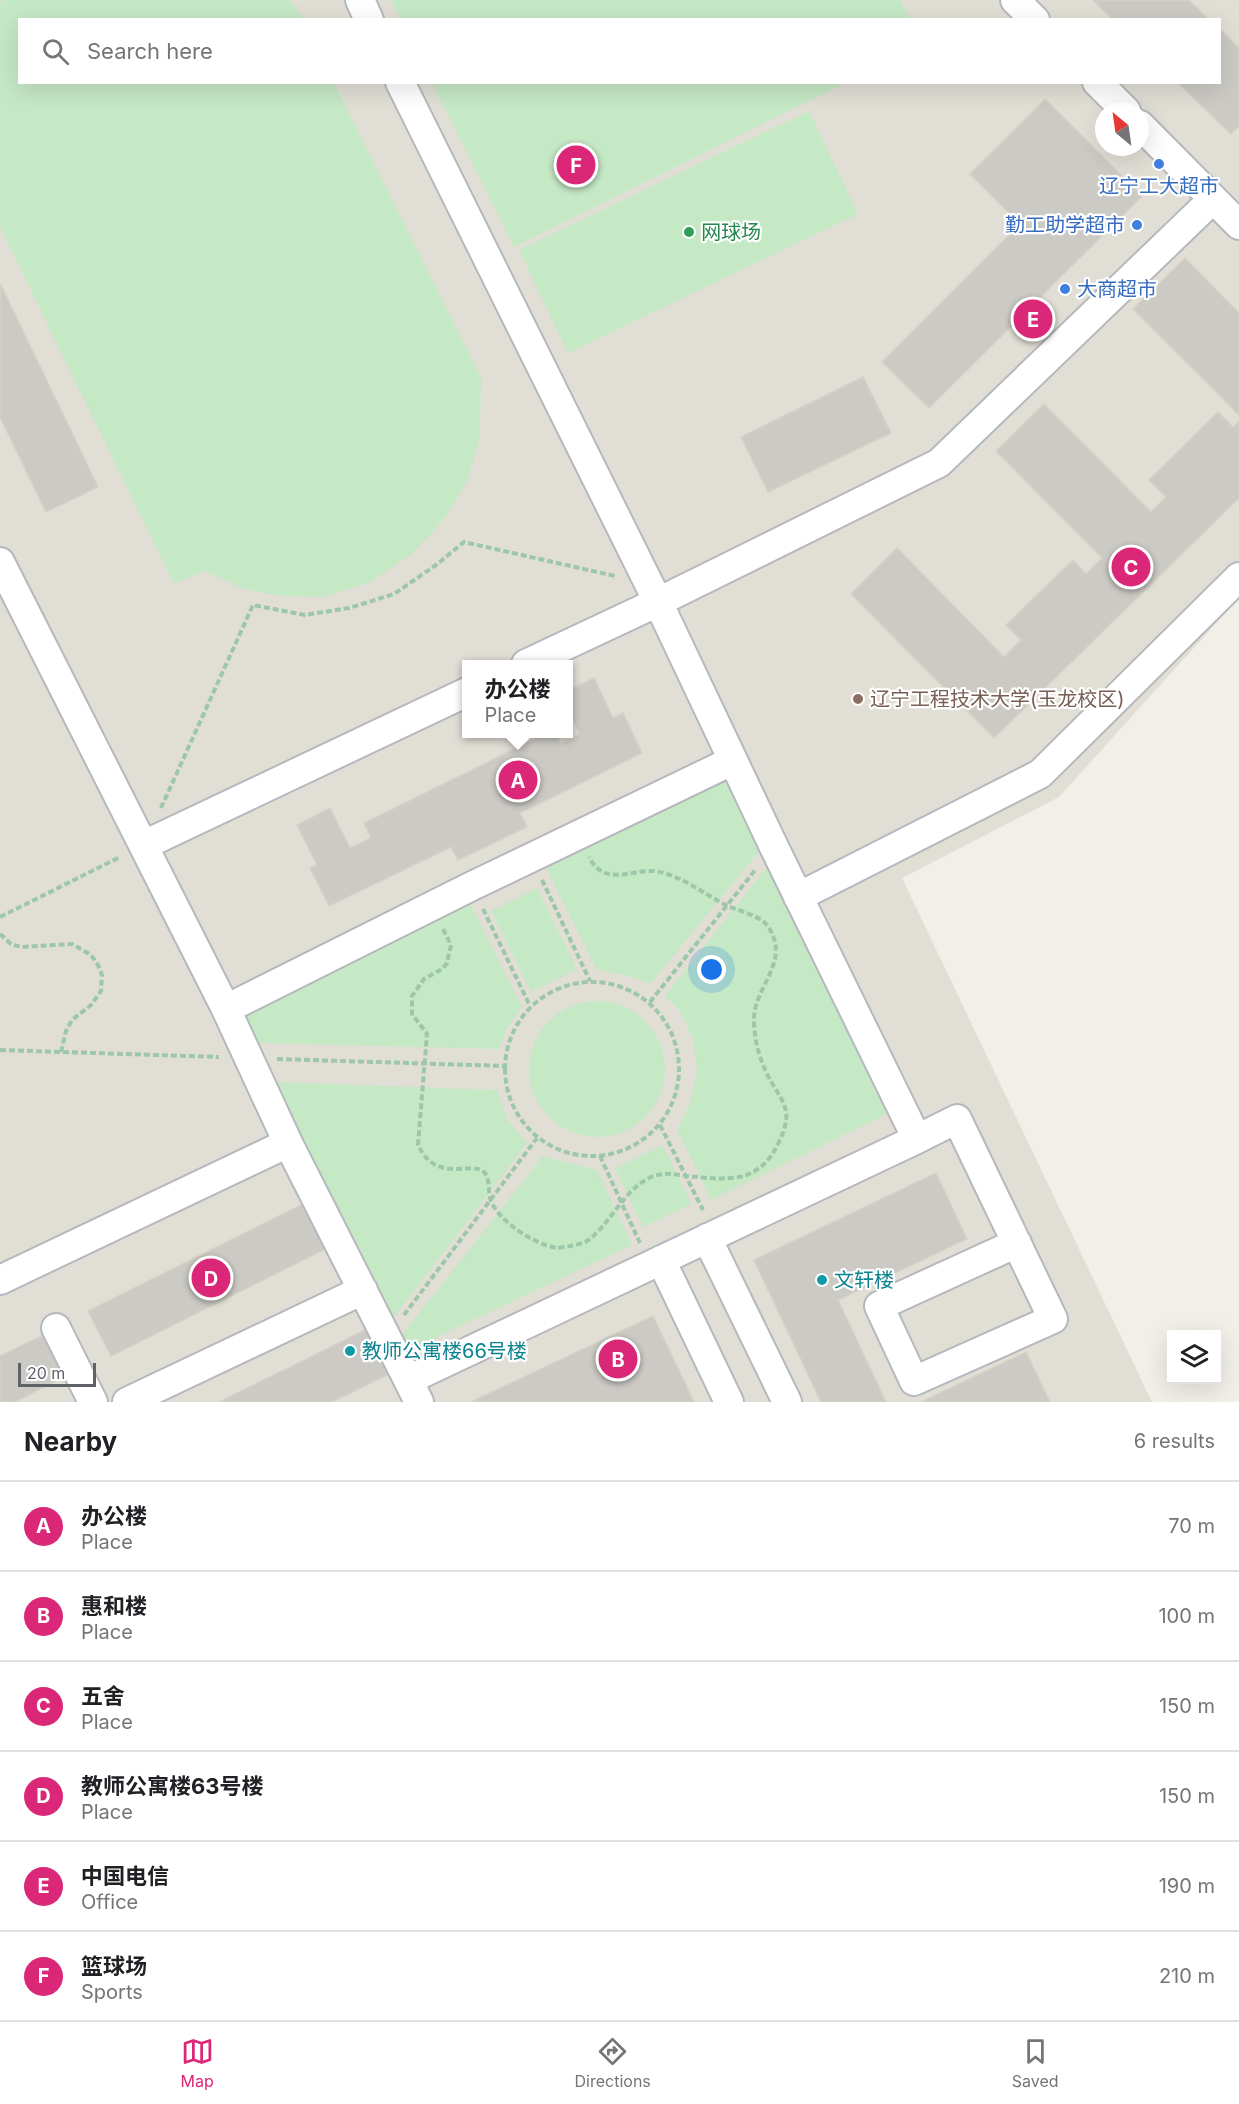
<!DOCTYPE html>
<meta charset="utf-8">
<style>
:root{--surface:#fff;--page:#f6f6f6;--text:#202124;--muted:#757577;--line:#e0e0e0;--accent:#db2777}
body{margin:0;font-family:Inter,"Noto Sans SC",sans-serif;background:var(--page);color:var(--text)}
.controls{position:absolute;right:18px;bottom:18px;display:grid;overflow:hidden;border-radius:0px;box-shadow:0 6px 24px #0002}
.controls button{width:54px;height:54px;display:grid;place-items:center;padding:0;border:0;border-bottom:2px solid var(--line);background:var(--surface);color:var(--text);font:30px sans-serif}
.compass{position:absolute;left:1095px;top:102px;width:54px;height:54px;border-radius:50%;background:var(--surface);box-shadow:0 6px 24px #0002;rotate:331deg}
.scale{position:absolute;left:18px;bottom:15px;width:78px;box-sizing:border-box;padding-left:6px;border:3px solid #5f6368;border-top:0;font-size:16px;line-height:21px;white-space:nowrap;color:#5f6368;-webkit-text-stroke:4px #fff;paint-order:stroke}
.you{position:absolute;left:712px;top:970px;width:21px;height:21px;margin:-15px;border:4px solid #fff;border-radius:50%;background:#1a73e8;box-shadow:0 0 0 9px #1a73e833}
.badge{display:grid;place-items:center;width:39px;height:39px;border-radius:50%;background:var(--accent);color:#fff;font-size:20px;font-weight:700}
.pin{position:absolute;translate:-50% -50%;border:3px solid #fff;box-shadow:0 2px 6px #0006}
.popup{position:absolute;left:462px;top:660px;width:111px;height:78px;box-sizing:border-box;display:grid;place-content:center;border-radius:0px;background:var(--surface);filter:drop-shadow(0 2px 4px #0005);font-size:20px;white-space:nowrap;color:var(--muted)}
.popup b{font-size:22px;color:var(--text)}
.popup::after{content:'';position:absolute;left:50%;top:100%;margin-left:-12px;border:12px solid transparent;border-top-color:var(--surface)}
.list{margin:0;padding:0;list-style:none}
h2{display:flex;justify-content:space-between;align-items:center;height:78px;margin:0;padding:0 24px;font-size:26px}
h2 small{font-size:20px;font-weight:400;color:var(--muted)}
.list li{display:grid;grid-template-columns:39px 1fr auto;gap:18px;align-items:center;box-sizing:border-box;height:90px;padding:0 24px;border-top:2px solid var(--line)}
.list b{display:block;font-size:22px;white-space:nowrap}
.list p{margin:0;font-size:20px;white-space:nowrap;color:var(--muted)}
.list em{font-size:20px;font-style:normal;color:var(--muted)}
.icon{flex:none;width:33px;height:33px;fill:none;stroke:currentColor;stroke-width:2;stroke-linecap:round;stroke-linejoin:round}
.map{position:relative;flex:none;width:1239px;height:1402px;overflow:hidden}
.search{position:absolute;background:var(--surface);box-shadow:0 6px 24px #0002;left:18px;right:18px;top:18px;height:66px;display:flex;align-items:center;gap:15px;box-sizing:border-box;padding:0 21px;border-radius:0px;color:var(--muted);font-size:22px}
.sheet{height:618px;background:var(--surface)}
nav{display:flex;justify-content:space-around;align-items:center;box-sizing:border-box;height:84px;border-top:2px solid var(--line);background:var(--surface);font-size:16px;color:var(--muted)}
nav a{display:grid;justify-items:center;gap:3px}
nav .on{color:var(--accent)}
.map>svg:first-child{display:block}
</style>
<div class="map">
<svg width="1239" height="1402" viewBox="0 0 1239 1402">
<rect width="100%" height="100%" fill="#f1efe8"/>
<path fill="#e1ded6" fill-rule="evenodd" d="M0 0H1239V598L1059 797 902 878 1152 1402H0ZM20 20H1220V82H20ZM1104 111H1140V147H1104ZM467 664H569V734H467Z"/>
<path fill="#c5e8c5" d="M2 0H289L297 8 303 19 20 20V82L334 83 481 377 480 437 467 481 445 518 412 554 370 582 325 597 282 596 247 590 204 571 174 584 0 227V4Z
M391 0H900L910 19 401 20Z
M432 83H845L514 247Z
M809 111 858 214 568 353 519 250Z
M725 780 760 850 650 984 626 975 597 970 546 868Z
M767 867 887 1114 711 1200 677 1129 690 1104 697 1070 693 1039 679 1009 664 997Z
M537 888 577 969 531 992 491 911Z
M470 903 522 1007 507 1028 499 1049 255 1043 242 1017Z
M529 1069a68 68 0 1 1 136 0a68 68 0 1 1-136 0Z
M275 1082 497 1090 507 1119 527 1143 391 1321Z
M663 1145 691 1204 643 1227 615 1168Z
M543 1156 597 1170 632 1245 409 1350 402 1335Z"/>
<path fill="#cccac5" stroke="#d6d1c6" stroke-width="1.5" d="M1093 0H1189L1209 20H1113Z
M1220 29 1239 48V126L1231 134 1177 82H1220Z
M1045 99 1142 196 929 408 882 362 1020 224 970 174Z
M1185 258 1239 313V415L1133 309Z
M0 283 98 487 46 512 0 417Z
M863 377 891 433 768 492 741 437Z
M1044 404 1151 512 1166 497 1149 480 1218 412 1233 427 1239 421V498L994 738 851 594 897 548 1004 657 1021 640 1006 625 1073 560 1086 574 1102 558 996 451Z
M594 678 613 718 623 713 642 753 520 813 527 827 458 860 451 847 329 906 310 868 317 865 297 825 330 808 350 848 371 838 364 823 545 734H556L561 743 580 734 569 712V690Z
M936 1173 967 1239 838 1300 886 1402H821L754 1260Z
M311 1200 333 1245 111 1356 88 1311Z
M653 1316 694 1402H471Z
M367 1329 389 1374 332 1402H219Z
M54 1330 75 1371 15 1402H0V1356Z
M1026 1352 1050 1402H921Z"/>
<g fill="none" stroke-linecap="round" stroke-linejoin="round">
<g stroke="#b5b8bc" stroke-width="32">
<path id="street" d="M360 0 369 20
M1015 0 1035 20
M1097 82 1126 111
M1140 125 1239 225
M0 562 226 1009 288 1143 408 1380 917 1139 774 847 658 602 400 82
M526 664 658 602 939 463 1213 199
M144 845 467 692
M798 897 1040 774 1239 577
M226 1009 472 886 732 761
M917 1139 957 1119 1053 1319 914 1381 879 1306 1017 1243
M707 1238 787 1402
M661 1260 729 1402
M0 1280 288 1143
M56 1328 93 1402
M408 1380 419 1402
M127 1402 363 1290"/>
</g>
<path stroke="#9cc7a9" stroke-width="4" stroke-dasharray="6 3" stroke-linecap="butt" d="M161 808 253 605 305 615 349 608 394 594 436 565 464 542 615 576
M542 880 590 981
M483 909 530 1006
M0 917 120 857
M443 929 451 945 447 963 442 969 424 979 412 996V1014L427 1034 418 1145C437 1185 472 1160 484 1172 490 1178 488 1190 490 1198 496 1220 535 1245 557 1248 560 1248 566 1246 570 1246 575 1245 582 1244 587 1241 611 1224 623 1190 651 1177 663 1172 674 1174 687 1176 727 1180 759 1185 779 1142 796 1107 780 1101 766 1072 758 1054 754 1038 754 1019 754 989 787 964 772 934 771 930 767 925 765 923 755 914 739 911 728 906 703 894 682 875 654 871 639 870 624 877 609 874 599 872 593 865 589 857
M0 934 11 944 21 947 72 944 91 955 98 965 102 975 101 991 91 1005 72 1020 66 1031 61 1052
M505 1069a87 87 0 1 1 174 0a87 87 0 1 1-174 0Z
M650 1002 756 869
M0 1050 219 1057
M277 1059 505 1066
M660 1125 703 1210
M600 1156 640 1243
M404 1315 537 1138"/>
<use href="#street" stroke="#fff" stroke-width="28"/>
</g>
<g fill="#3f7fe0" stroke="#fff" stroke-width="2">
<circle cx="1159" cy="164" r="6"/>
<circle cx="1137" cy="225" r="6"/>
<circle cx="1065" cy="289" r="6"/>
</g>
<circle fill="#2e9e5b" stroke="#fff" stroke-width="2" cx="689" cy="232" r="6"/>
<circle fill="#8d6e63" stroke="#fff" stroke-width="2" cx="858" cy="699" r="6"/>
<g fill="#0f9aa8" stroke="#fff" stroke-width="2">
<circle cx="822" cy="1280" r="6"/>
<circle cx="350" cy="1351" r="6"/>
</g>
<g text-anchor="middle" stroke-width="4.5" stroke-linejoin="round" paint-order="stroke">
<g font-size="20" fill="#366cbe" stroke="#fff">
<text x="1159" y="193">辽宁工大超市</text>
<text x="1125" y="232" text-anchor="end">勤工助学超市</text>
<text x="1077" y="296" text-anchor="start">大商超市</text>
</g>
<g font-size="20" fill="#27864d" stroke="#fff" text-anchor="start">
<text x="701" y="239">网球场</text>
</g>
<g font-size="20" fill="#785e54" stroke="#fff" text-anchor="start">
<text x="870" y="706">辽宁工程技术大学(玉龙校区)</text>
</g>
<g font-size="20" fill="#0d838f" stroke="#fff" text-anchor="start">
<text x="834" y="1287">文轩楼</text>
<text x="362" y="1358">教师公寓楼66号楼</text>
</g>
</g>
</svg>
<div class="controls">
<button><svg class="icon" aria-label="layers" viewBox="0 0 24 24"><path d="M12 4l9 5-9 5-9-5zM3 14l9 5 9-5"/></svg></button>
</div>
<svg class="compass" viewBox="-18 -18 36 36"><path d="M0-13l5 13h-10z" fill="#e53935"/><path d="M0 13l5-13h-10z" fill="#757577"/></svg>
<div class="scale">20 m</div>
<div class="you"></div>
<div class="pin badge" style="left:518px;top:780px">A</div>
<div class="popup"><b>办公楼</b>Place</div>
<div class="pin badge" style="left:618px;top:1359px">B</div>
<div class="pin badge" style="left:1131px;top:567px">C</div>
<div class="pin badge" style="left:211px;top:1278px">D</div>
<div class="pin badge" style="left:1033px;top:319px">E</div>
<div class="pin badge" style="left:576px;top:165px">F</div>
<div class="search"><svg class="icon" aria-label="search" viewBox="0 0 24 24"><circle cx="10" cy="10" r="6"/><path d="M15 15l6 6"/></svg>Search here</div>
</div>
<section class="sheet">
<h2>Nearby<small>6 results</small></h2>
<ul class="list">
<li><span class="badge">A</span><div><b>办公楼</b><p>Place</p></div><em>70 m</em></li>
<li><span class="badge">B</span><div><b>惠和楼</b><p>Place</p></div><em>100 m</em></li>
<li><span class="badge">C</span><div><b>五舍</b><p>Place</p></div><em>150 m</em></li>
<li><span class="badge">D</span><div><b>教师公寓楼63号楼</b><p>Place</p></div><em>150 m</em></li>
<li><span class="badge">E</span><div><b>中国电信</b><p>Office</p></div><em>190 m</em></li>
<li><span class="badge">F</span><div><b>篮球场</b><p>Sports</p></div><em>210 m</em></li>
</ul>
</section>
<nav>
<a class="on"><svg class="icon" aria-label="map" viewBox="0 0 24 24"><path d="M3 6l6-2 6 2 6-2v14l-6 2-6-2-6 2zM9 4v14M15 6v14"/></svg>Map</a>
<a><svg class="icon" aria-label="directions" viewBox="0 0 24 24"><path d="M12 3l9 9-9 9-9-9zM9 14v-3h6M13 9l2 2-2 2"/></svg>Directions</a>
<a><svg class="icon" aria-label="saved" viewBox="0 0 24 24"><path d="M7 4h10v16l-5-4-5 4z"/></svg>Saved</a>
</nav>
